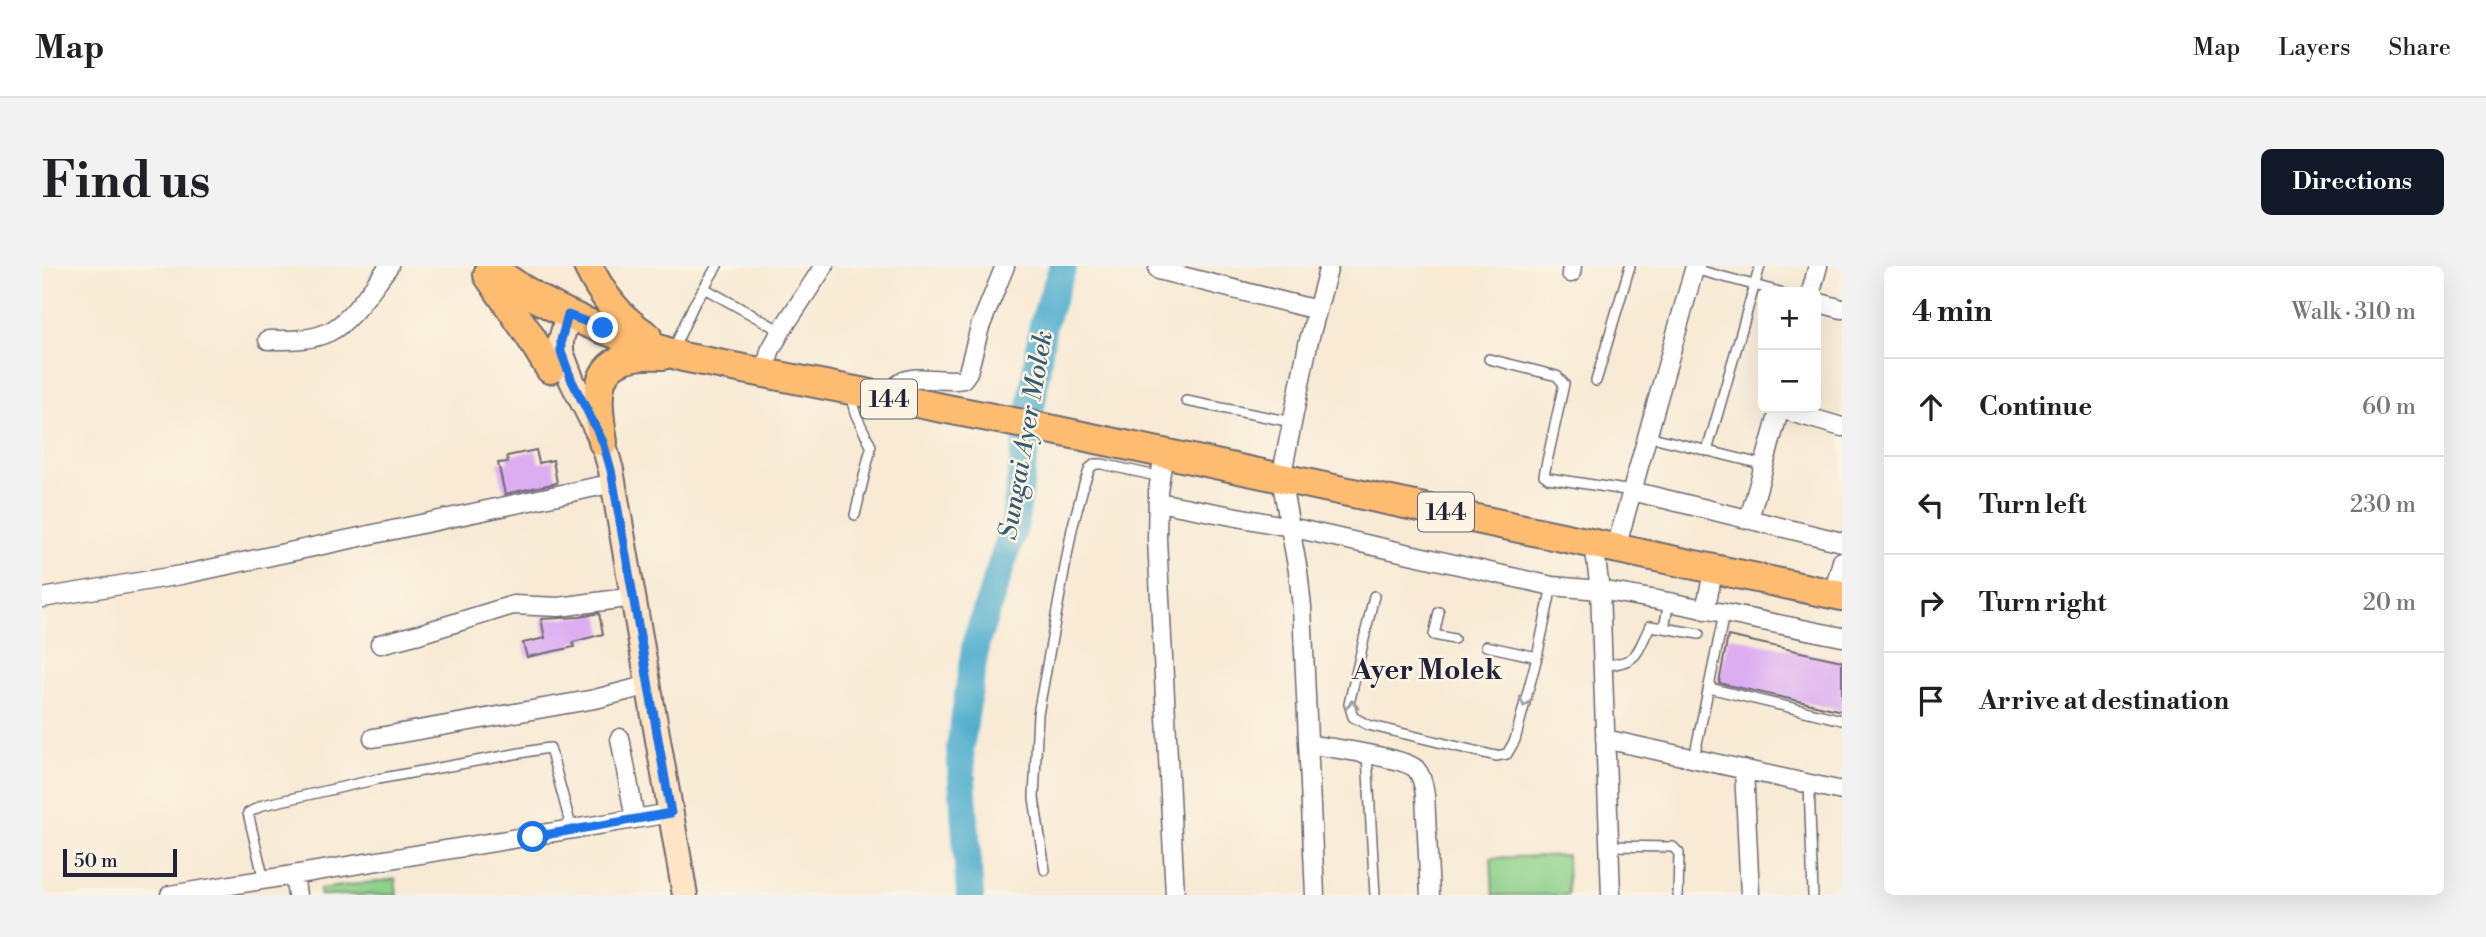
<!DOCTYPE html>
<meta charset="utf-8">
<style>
:root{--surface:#fff;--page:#f2f2f2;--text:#202124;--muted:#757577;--line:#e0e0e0;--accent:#111827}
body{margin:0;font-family:"Libre Bodoni",serif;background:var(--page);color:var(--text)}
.controls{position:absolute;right:21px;top:21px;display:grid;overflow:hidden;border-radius:10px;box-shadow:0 7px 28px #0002}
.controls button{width:63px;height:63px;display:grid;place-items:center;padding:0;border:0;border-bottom:2px solid var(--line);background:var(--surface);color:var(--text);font:35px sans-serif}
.scale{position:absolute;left:21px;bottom:18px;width:114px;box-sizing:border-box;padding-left:7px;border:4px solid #22223b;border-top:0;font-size:19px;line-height:24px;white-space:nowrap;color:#22223b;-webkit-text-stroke:5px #fcf5e5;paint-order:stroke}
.stop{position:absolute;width:21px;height:21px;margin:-16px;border:5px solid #1a73e8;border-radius:50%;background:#fff}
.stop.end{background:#1a73e8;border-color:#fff;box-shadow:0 2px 7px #0008}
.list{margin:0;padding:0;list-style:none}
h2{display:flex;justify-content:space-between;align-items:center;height:91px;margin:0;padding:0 28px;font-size:30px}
h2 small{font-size:23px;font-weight:400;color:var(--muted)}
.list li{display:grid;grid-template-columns:46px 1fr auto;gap:21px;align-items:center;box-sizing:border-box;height:98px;padding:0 28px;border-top:2px solid var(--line)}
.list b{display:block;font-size:26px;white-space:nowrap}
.list em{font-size:23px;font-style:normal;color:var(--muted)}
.icon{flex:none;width:38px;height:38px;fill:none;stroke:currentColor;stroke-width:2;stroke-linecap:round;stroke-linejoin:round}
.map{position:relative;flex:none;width:1800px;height:629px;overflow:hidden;border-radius:10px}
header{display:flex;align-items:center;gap:42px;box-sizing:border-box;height:98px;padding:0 35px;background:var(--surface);border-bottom:2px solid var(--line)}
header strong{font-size:33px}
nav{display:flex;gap:38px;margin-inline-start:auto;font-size:24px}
.intro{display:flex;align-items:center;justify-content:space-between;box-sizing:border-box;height:168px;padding:0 42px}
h1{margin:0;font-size:49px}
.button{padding:18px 32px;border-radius:10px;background:var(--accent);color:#fff;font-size:24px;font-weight:700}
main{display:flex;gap:42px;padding:0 42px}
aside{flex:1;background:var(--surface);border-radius:10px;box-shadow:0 7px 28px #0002}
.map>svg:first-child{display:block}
</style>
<header>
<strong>Map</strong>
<nav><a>Map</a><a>Layers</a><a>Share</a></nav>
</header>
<div class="intro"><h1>Find us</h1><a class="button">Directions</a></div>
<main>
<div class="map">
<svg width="1800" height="629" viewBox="0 0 1800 629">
<rect width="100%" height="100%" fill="#fcf5e5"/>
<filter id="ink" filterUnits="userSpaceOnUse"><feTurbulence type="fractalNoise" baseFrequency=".0143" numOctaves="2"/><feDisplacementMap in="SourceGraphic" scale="14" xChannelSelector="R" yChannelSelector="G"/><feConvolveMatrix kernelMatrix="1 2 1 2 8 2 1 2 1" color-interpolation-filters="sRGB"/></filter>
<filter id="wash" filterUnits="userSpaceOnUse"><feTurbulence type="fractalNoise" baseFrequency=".00686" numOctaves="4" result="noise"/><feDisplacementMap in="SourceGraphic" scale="28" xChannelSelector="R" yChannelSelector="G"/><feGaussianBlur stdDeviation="1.57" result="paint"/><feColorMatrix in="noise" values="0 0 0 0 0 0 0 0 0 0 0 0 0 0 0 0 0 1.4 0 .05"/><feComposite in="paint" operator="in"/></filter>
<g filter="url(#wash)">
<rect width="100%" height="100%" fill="#f8ead4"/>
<path fill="#8cd089" stroke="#577962" stroke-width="2" d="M1525 589 1526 629H1451L1449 592Z
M353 613 355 629H278V623Z"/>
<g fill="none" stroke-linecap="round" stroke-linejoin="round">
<path stroke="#4faece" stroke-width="28" d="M928 629 918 483 934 376 972 261 1001 58 1021 0"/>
</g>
<g id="blocks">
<path fill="#dcadf1" d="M494 184 497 197 511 194 515 217 463 228 456 197 466 196 465 190Z
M557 347 561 368 531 376 532 381 485 391 481 377 503 372 499 353 538 351Z
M1686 370 1800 395V445L1677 417Z"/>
</g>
</g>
<g filter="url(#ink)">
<use href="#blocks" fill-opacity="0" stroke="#6d6871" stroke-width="2"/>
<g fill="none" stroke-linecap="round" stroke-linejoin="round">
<g stroke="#6d6871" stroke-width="12">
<path id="service" d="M1652 3 1738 26
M662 22 739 65
M632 82 651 40 675 0
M1447 93 1515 110 1522 118 1502 209 1506 212 1590 225
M1554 115 1588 0
M808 127 813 147 829 180
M1144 135 1250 156
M1606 170 1723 199
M1665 185 1718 0
M818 227 828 186
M813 249 817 232
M1332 330 1307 438 1311 451 1326 459 1454 490 1465 488 1473 474 1495 391 1510 320
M1397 346 1392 369 1412 373
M1622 362 1657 368
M1444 380 1495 391
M1560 400C1596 396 1593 391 1608 360L1622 362 1627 336
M1667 422 1800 454
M1325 489 1333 629
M1652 492 1682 348
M1767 518 1771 629
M1567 580 1631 581 1637 587 1636 629
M1003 604 992 532 996 448 1030 263 1042 218 1048 202 1053 198H1060L1119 211
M222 614 206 547 221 539 336 513 500 483 508 482 530 564"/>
</g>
<g stroke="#6d6871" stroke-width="21">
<path id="minor" d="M1116 4 1275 44
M1529 7 1530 0
M1769 26 1776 0
M1774 36 1800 43
M226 74C246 74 268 75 287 66 309 56 332 19 347 0
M723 109 728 85 739 65 782 0
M844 132C849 127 854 119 860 116 873 108 905 117 921 113L926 106 938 61 963 0
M1738 143 1800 161
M1122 187 1116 225 1115 273 1133 629
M1590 225 1800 276
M1116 236 1248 261 1510 320 1558 324 1627 336 1800 371
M1707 253 1738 142
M1552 277 1558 324 1569 629
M1574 282 1653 0
M1791 328 1800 295
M0 332 139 309 572 217
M1663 344 1672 302
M338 378 377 368 471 339 517 341 592 331
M331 472 553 433 607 419
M578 472 593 553
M1563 473 1800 525
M1266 478C1286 482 1362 491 1374 503 1380 510 1382 520 1383 529L1388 629
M1702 503 1708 629
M252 609 255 629
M128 629 629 547
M1273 629 1260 341 1256 305 1239 212 1266 78 1287 0"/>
</g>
<g stroke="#6d6871" stroke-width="28">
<path id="secondary" d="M526 49 519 74V86L530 115 561 176 569 204 643 629"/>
</g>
<g stroke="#6d6871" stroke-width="32">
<path id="primary" d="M448 0C505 46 572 69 641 91L1007 163 1800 330
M546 0C560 29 577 52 605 70
M446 9 486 67 508 103
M561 176C552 120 551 85 621 89"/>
</g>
<use href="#service" stroke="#fff" stroke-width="9"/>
<use href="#minor" stroke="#fff" stroke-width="18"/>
<use href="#secondary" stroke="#ffe4c6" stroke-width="24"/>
<use href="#primary" stroke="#febc70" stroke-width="28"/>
</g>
<defs><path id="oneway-chevron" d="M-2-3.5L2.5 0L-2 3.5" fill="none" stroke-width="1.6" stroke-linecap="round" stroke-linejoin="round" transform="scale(1.75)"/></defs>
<g stroke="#9c9ca7">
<use href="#oneway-chevron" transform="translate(1483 436) rotate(105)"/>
<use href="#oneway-chevron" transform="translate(1310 439) rotate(-93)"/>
</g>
</g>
<g fill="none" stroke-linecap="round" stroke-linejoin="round" filter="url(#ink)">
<path stroke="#1a73e8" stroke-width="9" d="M491 571 629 547 569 204 561 176 530 115 519 86V74L526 49 561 62"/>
</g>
<g text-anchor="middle" stroke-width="5" stroke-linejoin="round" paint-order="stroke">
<g fill="#fcf5e5" stroke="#63616e" stroke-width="2">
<rect x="819" y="113.5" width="56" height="39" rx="5"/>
<rect x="1376" y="226.5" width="56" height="39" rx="5"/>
</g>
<g font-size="23" font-weight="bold" fill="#22223b">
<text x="847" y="141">144</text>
<text x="1404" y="254">144</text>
</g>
<g font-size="26" font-style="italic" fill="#345a76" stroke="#fcf5e5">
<text transform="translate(983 169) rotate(-80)" y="9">Sungai Ayer Molek</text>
</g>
<g font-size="28" font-weight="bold" fill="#22223b" stroke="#fcf5e5">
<text x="1385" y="413">Ayer Molek</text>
</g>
</g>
</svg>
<div class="controls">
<button>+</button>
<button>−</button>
</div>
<div class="scale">50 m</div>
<div class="stop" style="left:491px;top:571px"></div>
<div class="stop end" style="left:561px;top:62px"></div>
</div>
<aside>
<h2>4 min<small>Walk · 310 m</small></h2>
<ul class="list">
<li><svg class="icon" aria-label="ahead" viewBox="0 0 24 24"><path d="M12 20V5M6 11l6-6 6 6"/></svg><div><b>Continue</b></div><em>60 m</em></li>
<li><svg class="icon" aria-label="left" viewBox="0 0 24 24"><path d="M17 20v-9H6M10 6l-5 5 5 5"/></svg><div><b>Turn left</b></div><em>230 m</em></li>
<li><svg class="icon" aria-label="right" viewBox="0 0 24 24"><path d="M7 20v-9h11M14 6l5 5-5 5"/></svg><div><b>Turn right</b></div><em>20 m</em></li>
<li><svg class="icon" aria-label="arrive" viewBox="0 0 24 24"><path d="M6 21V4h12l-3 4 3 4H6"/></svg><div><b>Arrive at destination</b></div></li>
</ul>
</aside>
</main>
